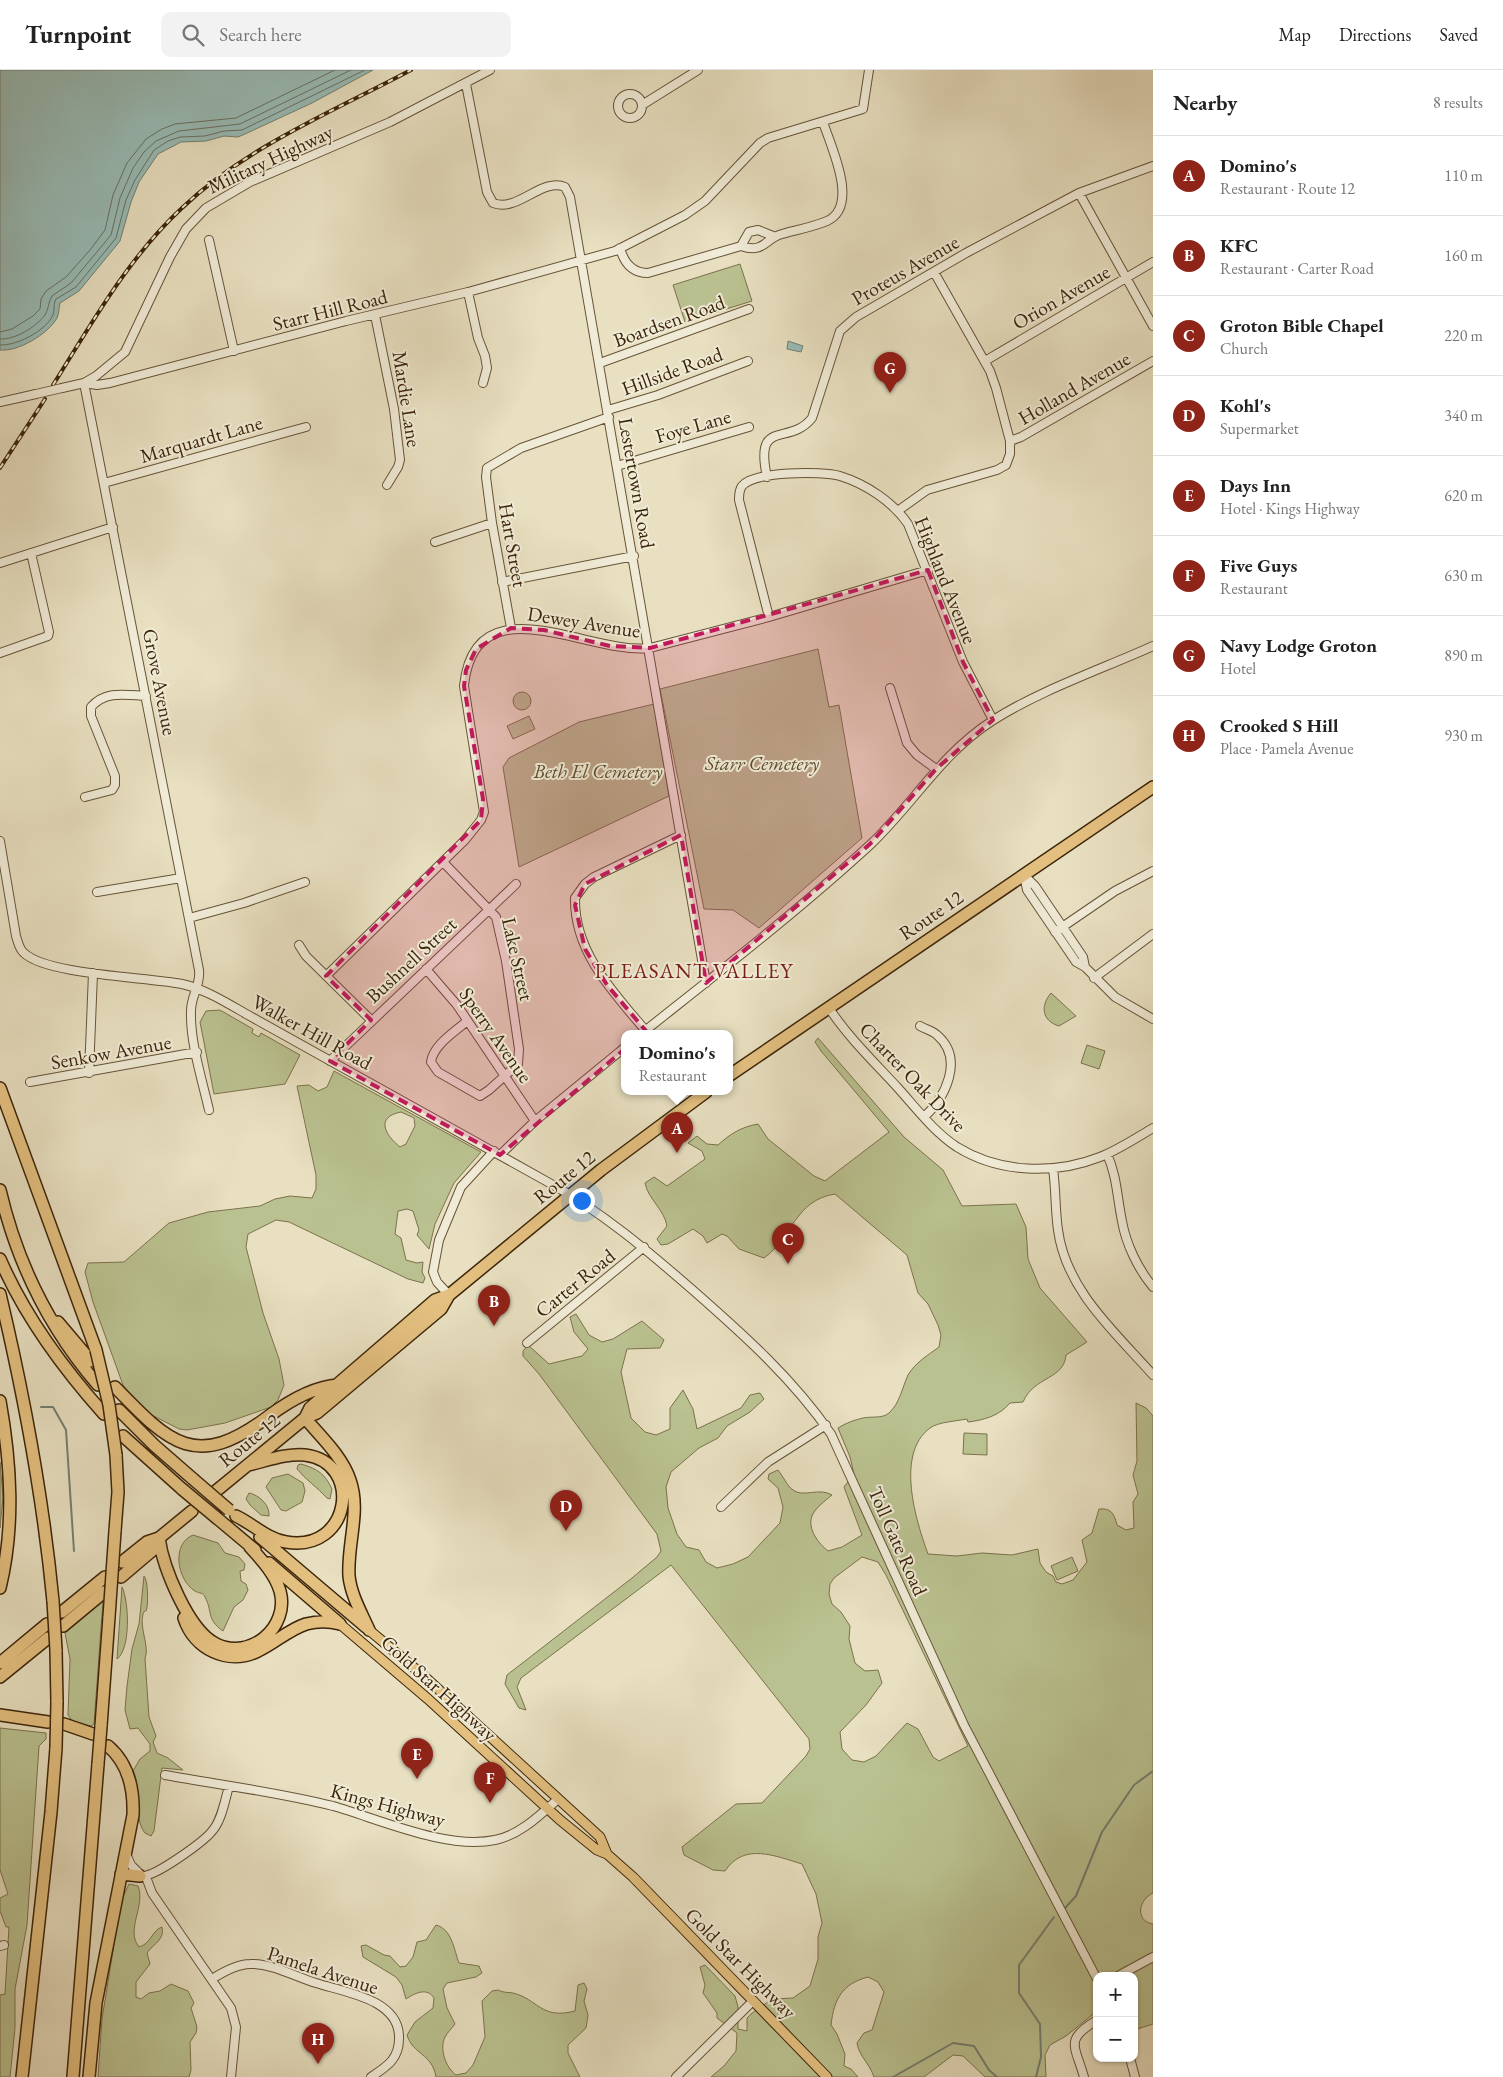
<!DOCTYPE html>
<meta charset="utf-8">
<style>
:root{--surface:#fff;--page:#f2f2f2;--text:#222;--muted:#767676;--line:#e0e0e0;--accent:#8f2418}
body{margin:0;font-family:"EB Garamond",serif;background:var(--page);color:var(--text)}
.controls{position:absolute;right:15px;bottom:15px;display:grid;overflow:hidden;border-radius:10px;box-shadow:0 1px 4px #0004}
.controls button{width:45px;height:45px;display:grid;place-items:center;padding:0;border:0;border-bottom:1px solid var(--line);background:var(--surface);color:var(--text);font:25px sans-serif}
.you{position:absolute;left:581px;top:1130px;width:18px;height:18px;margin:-12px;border:4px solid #fff;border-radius:50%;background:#1a73e8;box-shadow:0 0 0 8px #1a73e833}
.badge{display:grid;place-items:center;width:32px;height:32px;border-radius:50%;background:var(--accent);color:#fff;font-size:16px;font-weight:700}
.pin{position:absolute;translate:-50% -41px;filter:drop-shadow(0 1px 2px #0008)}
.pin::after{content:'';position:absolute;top:26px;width:18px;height:15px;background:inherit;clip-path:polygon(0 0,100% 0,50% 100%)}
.popup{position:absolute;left:621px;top:960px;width:112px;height:65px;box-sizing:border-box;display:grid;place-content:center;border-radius:10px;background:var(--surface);filter:drop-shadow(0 1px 4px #0005);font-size:16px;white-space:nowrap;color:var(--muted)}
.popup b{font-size:19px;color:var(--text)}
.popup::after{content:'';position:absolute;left:50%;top:100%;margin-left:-10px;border:10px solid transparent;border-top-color:var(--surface)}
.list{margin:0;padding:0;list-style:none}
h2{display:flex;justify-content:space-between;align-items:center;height:65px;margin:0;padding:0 20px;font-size:21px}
h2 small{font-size:16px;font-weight:400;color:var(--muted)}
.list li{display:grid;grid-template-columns:32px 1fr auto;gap:15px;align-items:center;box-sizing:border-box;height:80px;padding:0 20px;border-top:1px solid var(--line)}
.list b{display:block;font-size:19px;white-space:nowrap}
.list p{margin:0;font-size:16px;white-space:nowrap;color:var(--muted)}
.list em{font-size:16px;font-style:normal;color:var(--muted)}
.icon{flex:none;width:28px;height:28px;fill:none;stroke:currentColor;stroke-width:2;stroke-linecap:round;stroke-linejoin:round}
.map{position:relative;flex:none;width:1153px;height:2007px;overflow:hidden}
header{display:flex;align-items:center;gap:30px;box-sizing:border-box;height:70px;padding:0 25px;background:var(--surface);border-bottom:1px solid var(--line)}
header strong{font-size:24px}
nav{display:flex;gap:28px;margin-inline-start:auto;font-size:18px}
.search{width:350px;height:45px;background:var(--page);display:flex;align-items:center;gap:12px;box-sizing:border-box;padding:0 18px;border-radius:10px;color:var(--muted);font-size:19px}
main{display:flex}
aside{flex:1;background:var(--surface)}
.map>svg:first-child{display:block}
</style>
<header>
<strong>Turnpoint</strong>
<div class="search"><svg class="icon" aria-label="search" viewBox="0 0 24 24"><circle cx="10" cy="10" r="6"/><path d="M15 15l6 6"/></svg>Search here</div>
<nav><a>Map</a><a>Directions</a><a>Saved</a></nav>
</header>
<main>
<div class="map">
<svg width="1153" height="2007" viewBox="0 0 1153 2007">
<rect width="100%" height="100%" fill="#e8e0c1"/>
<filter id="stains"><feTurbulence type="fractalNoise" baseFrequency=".004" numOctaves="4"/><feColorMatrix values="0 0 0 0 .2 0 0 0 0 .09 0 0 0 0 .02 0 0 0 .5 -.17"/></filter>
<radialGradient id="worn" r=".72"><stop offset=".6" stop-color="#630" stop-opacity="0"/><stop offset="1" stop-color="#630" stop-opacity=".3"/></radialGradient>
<path fill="#bac190" stroke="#7b724c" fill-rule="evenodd" d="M740 194 752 231 685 252 673 215Z
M818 579 829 637 839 635 862 768 759 858 733 840 704 839 660 619Z
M513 631a9 9 0 1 1 18 0a9 9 0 1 1-18 0Z
M654 634 669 726 519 797 503 697 509 688 579 652Z
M529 646 535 659 513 669 507 656Z
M1051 923 1076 946 1059 956C1042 951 1040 936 1051 923Z
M220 940 253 959 252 963 259 967 261 963 300 985 285 1014 214 1024 200 952 206 941Z
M818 968 904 1067 943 1100 962 1136 1016 1134 1026 1157 1028 1189 1040 1218 1087 1272 1066 1285C1064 1310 1034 1306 1023 1332L1010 1333C999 1346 984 1350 968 1352L967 1349C957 1351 938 1352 930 1358 895 1384 916 1451 928 1484L957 1486 982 1483 1012 1485 1038 1479 1040 1493 1046 1502 1053 1506 1056 1512 1062 1514 1073 1510 1087 1492 1082 1470 1092 1463 1099 1439C1111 1438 1114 1443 1117 1455L1126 1460 1134 1458 1133 1432 1138 1424 1133 1405 1137 1391 1136 1333 1146 1338 1153 1346V1823C1138 1830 1135 1851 1153 1854V1954L1134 1960V1906H1097V1941L1066 1966 1050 1975 1045 1985 1046 2007H985L963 1986 953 1985 924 2007H874C870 1994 859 1986 857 1973L864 1963 872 1960 884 1922 878 1912 868 1907C842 1914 834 1929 831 1955L837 1964 845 1984 844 1996 851 1999 858 2007H711L724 1996 736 1981 737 1963 717 1948V1943L703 1923 705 1915 700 1897 705 1895 735 1926 738 1937V1959L747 1961V1948L751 1944 772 1929 793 1928 810 1916 818 1889V1867L822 1853 816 1824 802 1794C775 1786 744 1772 725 1801L713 1800 684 1785 682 1777 736 1734 762 1733 806 1686 810 1679 809 1669 671 1495 521 1608 517 1617 526 1640 519 1638 505 1614 507 1605 632 1508 657 1487 661 1481 657 1464 539 1304 523 1286V1281L528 1275 549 1294 582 1286 588 1279 574 1262 570 1247 576 1244 589 1265 602 1272 613 1269 642 1251 664 1270 660 1278 627 1279 621 1302 631 1348 645 1362 656 1365 670 1359V1338L683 1320 693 1339 697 1359 741 1338 750 1325 760 1323 764 1329 750 1342 727 1356 718 1368 699 1378 671 1402 666 1417 668 1438 677 1464 686 1477 699 1480 706 1492 717 1498 733 1494 748 1487 780 1453 783 1437 778 1418 768 1409 769 1404 778 1400C783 1406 787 1416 793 1420 803 1428 819 1417 832 1425 826 1430 815 1438 812 1446 807 1459 819 1474 828 1481L842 1477 862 1465 844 1417 854 1404 850 1387 838 1358C846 1353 854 1350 863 1348 872 1346 882 1349 889 1343 900 1333 902 1318 908 1305 915 1293 928 1285 939 1277L941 1265 938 1255 928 1234 918 1223 907 1185 835 1124C795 1130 792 1168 764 1188L739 1179 727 1166 722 1164 707 1173 703 1166 693 1159 668 1174 661 1175 657 1169 667 1156C664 1139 648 1129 645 1113L654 1107 667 1116 705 1089 702 1081 688 1073 697 1066 707 1074 718 1075C730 1064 741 1057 758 1054L768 1069 814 1106 825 1111 889 1062 821 981 815 972ZM862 1487 878 1492 886 1505 968 1676 939 1691 933 1687 918 1659 907 1653 876 1686 864 1692 852 1690 842 1679 840 1662 866 1635 882 1613 878 1600 865 1601 855 1593 849 1569 850 1556 841 1542 832 1534 829 1524 830 1514 834 1508Z
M1087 975 1105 981 1099 999 1081 993Z
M334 1001 481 1082 454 1113 435 1154 429 1179 417 1165 419 1160 413 1141 407 1139 398 1141 395 1164 401 1168 406 1190 417 1193 423 1192 422 1202 425 1208 423 1213 408 1209 289 1152 276 1150 248 1164 246 1177 263 1243 279 1289 284 1315 278 1330 271 1337 225 1353 187 1360 179 1359 146 1342 123 1315 93 1232 85 1202 88 1193 124 1192 169 1153 208 1142 260 1136 275 1129 290 1126 312 1128 316 1119V1105L297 1016 309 1015 318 1021 327 1017ZM401 1042 414 1048 415 1056 406 1074 400 1077C385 1065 375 1047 401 1042Z
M964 1363 987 1364V1385L963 1384Z
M0 1392 3 1427 0 1458Z
M301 1394C318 1399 325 1404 332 1419L330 1429 327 1428C317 1417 306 1410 297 1399L298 1395Z
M288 1404 303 1413 305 1421 302 1432 286 1441 281 1440 266 1417 272 1408Z
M249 1423C259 1425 270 1435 269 1446L261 1445 250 1435 246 1429Z
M193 1465 218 1473 225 1483 239 1487 245 1494 244 1500 240 1501 241 1511 246 1514 248 1520 243 1530 234 1537 223 1561C206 1549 213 1542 205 1527 203 1522 200 1524 195 1521 177 1510 171 1474 193 1465Z
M1072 1487 1078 1501 1057 1510 1051 1496Z
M144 1506C148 1510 148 1531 147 1537 146 1545 146 1537 143 1544 139 1557 150 1578 145 1588L149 1647 156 1666 153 1672 157 1683 168 1688 183 1700 162 1698 154 1761 151 1766 145 1763C133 1749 142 1719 133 1701L140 1689 150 1681V1674L138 1658 130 1659 125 1640 127 1616 132 1579 139 1554Z
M122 1517C129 1531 131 1579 117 1589Z
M103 1531 94 1654 91 1656 72 1651 68 1645 70 1589 65 1563Z
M0 1658 46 1663V1669L39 1676 27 1855 15 1919V1958L10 2007H0V1925L5 1924 9 1857H6L0 1841V1828L8 1824 0 1800Z
M129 1814 138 1816C146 1836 125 1860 139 1877 151 1874 152 1860 162 1857 165 1870 153 1874 147 1883L150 1894 136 1912V1927L141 1929 149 1923 160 1921 171 1914 188 1921 194 1933 191 1938 197 1957 196 1963 190 1972 191 2000 189 2007H98L102 1949 121 1831Z
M436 1855C452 1859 454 1880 459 1893L479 1896 482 1903 476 1907 447 1913 443 1919 447 1938 455 1954C452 1958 447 1963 445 1967 439 1979 446 1998 456 2005L466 2003 473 1995 485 1967 482 1931 492 1921 498 1920C504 1923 507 1922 513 1923 538 1929 541 1950 575 1941L578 1915 584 1913 587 1919 584 1931 588 1945 586 1958 568 1975V1983L580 2007H436C432 1983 413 1985 407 1965L415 1952 433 1938 434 1928C427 1917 415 1923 406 1929L402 1915 396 1907 363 1887 361 1876 366 1875 384 1885 390 1886 400 1897 406 1896 413 1887 417 1872 426 1870Z"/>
<path fill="#98bcb7" stroke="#737f71" d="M0 0H373L312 33 245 64 238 67 224 66 206 71 181 72 158 84 139 112 131 132 120 171 79 221 60 233C59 237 59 243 57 248 48 264 18 282 0 280Z
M788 271 803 276 801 282 787 279Z"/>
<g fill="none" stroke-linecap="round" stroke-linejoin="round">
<path stroke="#6a7060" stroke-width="1" d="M0 262 12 259 33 246 40 239 41 229 46 221 66 207 90 180 105 160 113 125 127 93 146 69 162 59 175 54 236 48 335 0
M0 269C15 270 36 257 45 245 49 239 48 232 52 226L71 213 111 165 120 128 133 98 144 82 156 71 179 61 240 54 351 0
M0 275C16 276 46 261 53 245 55 239 53 234 56 229L76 217 116 168 126 130 135 110 154 80 168 71 180 67 205 66 224 61 242 60 365 0"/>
<path stroke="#737f71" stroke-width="2" d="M41 1337H53L66 1360 74 1481
M1065 1838 1076 1826 1102 1762 1134 1715 1153 1701
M893 2007 953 1973 974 1976 989 2000 997 2007
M1036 2007 1041 1987 1040 1954 1019 1923V1895L1054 1847"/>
<g stroke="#675337" stroke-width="10">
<path id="minor" d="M466 14 487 122 493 133C517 143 542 107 565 117L570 127 706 913
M618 36a12 12 0 1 1 24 0a12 12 0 1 1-24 0Z
M642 35 698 0
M1079 123 1153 256
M209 170 234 281
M741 176 749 162 758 160 773 166
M620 178C624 193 632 203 648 203L741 176C764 184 764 169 782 164 796 160 813 157 827 151 860 136 831 77 823 52
M468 222 478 268 485 286 487 298 483 313
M375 245 394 339 400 390 398 397 387 415
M985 291 1153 192
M600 293 749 239
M84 313 97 315 110 313 346 251 468 222 615 181 685 145 705 131 760 73 768 68 863 39 869 0
M84 313 199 900C201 915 191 925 191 941 190 973 202 1009 209 1040
M62 318 84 313 96 306 125 282 170 187 186 159 206 138 250 112 390 52 490 0
M0 332 36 324
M608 340 658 325 748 291
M1010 371 1021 367 1153 291
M617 396 749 357
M767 407C754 347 789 377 812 348L840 261 856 247 966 183 1079 123 1153 96
M104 413 306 357
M899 440 927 420 997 400 1006 395 1010 384V371L996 318 990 301 934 202
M435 472 492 453
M0 493 113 457
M502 512 634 486
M769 547 739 430C739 425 739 420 742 416 754 401 822 401 840 406 866 414 893 432 908 454L963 592 993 650
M511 558 492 453 486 407 487 398 521 378 609 347
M0 583 48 566 49 562 31 483
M890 618 907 673 917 685 936 699
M85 727 112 720 115 715V706L91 646V637C106 620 126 625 146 626
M0 771 16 866C18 872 19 879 24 883 47 905 148 907 182 914 205 919 227 933 248 945L546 1111C601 1141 648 1181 695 1222 745 1266 793 1309 831 1364L964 1655 1097 1909
M443 792 496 847 506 891 519 979 518 994 489 1020 480 1026 438 1002 431 992C433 975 455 962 467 951
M1024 805 1027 820 1076 892 1085 897 1115 927 1153 949
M1024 805 1035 816 1083 887 1085 897
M97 822 181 808
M189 848 244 833 305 812
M1055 862 1115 821 1153 801
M299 875 306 886 371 950
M426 899 457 935 535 1051
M326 906 465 770 481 750 484 742 464 616C475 510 590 586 650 578L769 547 928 500
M1094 908 1153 864
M829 938C848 967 874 992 898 1018 916 1038 934 1062 957 1077 999 1103 1054 1105 1100 1087 1118 1080 1136 1068 1153 1058
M920 956C925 959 933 961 937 965 965 989 945 1028 924 1047
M646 961C613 922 574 882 575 828L585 814 594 807 681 765
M641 964C719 902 798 841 871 774 913 734 942 683 992 651 1038 621 1102 599 1153 576
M330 991 516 814
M89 1003 93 903
M30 1012 197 982
M1107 1084C1117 1106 1117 1127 1122 1151 1126 1174 1138 1199 1153 1217
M500 1085 535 1051 624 978
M1053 1099C1056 1119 1055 1140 1058 1160 1066 1220 1115 1262 1153 1305
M449 1225 437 1212 433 1202 439 1170 461 1117 494 1081
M527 1273 644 1177
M721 1437 768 1392 826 1355
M165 1705C220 1715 278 1722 333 1736 379 1749 447 1780 495 1770 520 1765 540 1745 558 1729
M126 1784 131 1795 142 1806C155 1807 205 1771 213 1760 222 1749 225 1730 229 1716
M146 1807 152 1823 231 1938 236 1957 231 2007
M0 1876 4 1875
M1118 1906 1153 1887
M212 1909C223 1902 237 1894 250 1894 271 1893 296 1907 316 1913 344 1922 398 1929 399 1966 400 1988 388 1996 371 2007
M1130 1988 1135 2007
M676 2007 753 1931
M1084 2007C1075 1975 1064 1970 1097 1950"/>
</g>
<g stroke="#3c2409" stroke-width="11">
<path id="major" d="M340 1554 428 1629 560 1750 597 1780 607 1784 633 1807 827 2007
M369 1560 425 1607 600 1767 607 1784"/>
</g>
<g stroke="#3c2409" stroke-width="14">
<path id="highway" d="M730 1005 1153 717
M0 1018 96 1280
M0 1120C17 1193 49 1258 98 1315
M0 1189C25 1247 62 1297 104 1344
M0 1224C24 1325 43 1427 53 1531
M58 1252 91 1291
M115 1317C170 1374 196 1401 269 1346 289 1331 312 1317 338 1315
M0 1331C11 1393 15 1456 0 1518
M119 1340 154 1375 193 1409
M305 1348 310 1338 435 1230 449 1225 601 1100 706 1022
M305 1348C321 1367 342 1386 350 1410 361 1441 347 1474 349 1506 351 1525 361 1542 369 1560
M123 1366 182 1419
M216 1421 305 1348 317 1343 441 1239 449 1225
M236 1446C253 1454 267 1469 286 1472 352 1483 363 1392 305 1385 287 1383 266 1391 248 1395
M218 1449 255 1480
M115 1461 118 1422 116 1385
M260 1467 366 1557
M159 1468C163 1497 188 1560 216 1574 250 1591 290 1557 280 1521 275 1504 261 1489 250 1477
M122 1492 147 1472 159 1468
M269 1493 340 1554
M121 1507 154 1479 159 1468 192 1441
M62 1542 105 1507
M184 1548C194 1579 228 1596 258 1581 275 1573 288 1560 306 1554 317 1551 329 1551 340 1554
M63 1556 104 1522
M56 1580 57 1632
M0 1593 47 1554
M0 1607 48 1568
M0 1645 48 1652
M64 1654 93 1664
M101 1656 109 1547
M121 1804 140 1806
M22 2007 51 1742 56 1678
M73 2007 98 1694
M89 2007 96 1933 133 1745C134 1719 128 1693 108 1676"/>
</g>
<use href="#minor" stroke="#f0ebd7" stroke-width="8"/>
<use href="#major" stroke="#e4c080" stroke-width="9"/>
<use href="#highway" stroke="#e4c080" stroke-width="11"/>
<g stroke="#3c2409" stroke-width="4">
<path id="rail" d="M53 315C92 253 128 188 182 138 246 77 334 41 411 0
M0 398 45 329"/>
</g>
<use href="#rail" stroke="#f0ebd7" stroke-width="2" stroke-dasharray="5.5" stroke-linecap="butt"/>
<g stroke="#675337" stroke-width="10" stroke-linecap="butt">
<path id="minor-bridge" d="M36 324 62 318"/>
</g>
<g stroke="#3c2409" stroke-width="14" stroke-linecap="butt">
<path id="highway-bridge" d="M96 1280 109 1335 116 1385
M193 1409 229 1440
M182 1419 218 1449
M53 1531 56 1580
M109 1547 115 1461
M56 1678 57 1632
M98 1694 101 1656"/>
</g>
<use href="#minor-bridge" stroke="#f0ebd7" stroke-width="8"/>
<use href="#highway-bridge" stroke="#e4c080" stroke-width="11"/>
</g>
<path fill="#c2185b" fill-opacity="0.2" stroke="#c2185b" stroke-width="4" stroke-dasharray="10 6" stroke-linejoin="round" d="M928 500 963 592 993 650 936 699 870 774 706 913 681 765 585 814 575 835 585 879 607 915 646 961 500 1085 330 991 371 950 326 906 481 750 483 729 464 616 466 600 476 579 511 558 544 560 610 576 650 578Z"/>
<g text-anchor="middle" stroke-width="4" stroke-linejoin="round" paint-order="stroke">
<g font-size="20" fill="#3c2409" stroke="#f0ebd7">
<text transform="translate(270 89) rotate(-25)" y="7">Military Highway</text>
<text transform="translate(905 200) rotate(-30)" y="7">Proteus Avenue</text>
<text transform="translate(1061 227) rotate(-30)" y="7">Orion Avenue</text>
<text transform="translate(330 240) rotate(-14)" y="7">Starr Hill Road</text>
<text transform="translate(669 251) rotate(-20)" y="7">Boardsen Road</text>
<text transform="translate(672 301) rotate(-20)" y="7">Hillside Road</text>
<text transform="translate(1074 318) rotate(-30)" y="7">Holland Avenue</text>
<text transform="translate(407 329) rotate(81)" y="7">Mardie Lane</text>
<text transform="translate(693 356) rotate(-16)" y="7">Foye Lane</text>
<text transform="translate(201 369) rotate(-16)" y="7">Marquardt Lane</text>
<text transform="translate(637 413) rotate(80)" y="7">Lestertown Road</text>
<text transform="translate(513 475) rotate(80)" y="7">Hart Street</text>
<text transform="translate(946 510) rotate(68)" y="7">Highland Avenue</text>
<text transform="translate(584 552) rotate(9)" y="7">Dewey Avenue</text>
<text transform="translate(160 612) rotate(79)" y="7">Grove Avenue</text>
<text transform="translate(931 845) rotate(-34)" y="7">Route 12</text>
<text transform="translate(518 889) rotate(77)" y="7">Lake Street</text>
<text transform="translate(411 890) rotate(-43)" y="7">Bushnell Street</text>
<text transform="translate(312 962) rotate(29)" y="7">Walker Hill Road</text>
<text transform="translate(496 965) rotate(55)" y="7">Sperry Avenue</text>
<text transform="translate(111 982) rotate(-10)" y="7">Senkow Avenue</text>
<text transform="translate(913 1007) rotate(46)" y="7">Charter Oak Drive</text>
<text transform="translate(564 1107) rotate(-39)" y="7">Route 12</text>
<text transform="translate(575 1213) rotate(-39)" y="7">Carter Road</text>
<text transform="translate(249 1370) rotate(-39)" y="7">Route 12</text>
<text transform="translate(898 1471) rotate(66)" y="7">Toll Gate Road</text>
<text transform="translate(439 1618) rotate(42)" y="7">Gold Star Highway</text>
<text transform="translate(388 1735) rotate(15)" y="7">Kings Highway</text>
<text transform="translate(741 1893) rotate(45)" y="7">Gold Star Highway</text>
<text transform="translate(323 1900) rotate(18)" y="7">Pamela Avenue</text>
</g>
<g font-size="20" font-style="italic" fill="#5c4b2b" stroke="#f0ebd7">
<text x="762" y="700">Starr Cemetery</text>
<text x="598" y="708">Beth El Cemetery</text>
</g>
<g font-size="21" letter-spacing="1" fill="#7a1f14" stroke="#f0ebd7">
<text x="694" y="908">PLEASANT VALLEY</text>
</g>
</g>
<rect width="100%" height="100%" filter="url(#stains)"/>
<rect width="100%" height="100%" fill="url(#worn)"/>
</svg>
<div class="controls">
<button>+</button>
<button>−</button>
</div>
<div class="you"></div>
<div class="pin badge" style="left:677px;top:1083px">A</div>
<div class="popup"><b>Domino's</b>Restaurant</div>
<div class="pin badge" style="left:494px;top:1256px">B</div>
<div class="pin badge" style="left:788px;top:1194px">C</div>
<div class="pin badge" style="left:566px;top:1461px">D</div>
<div class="pin badge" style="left:417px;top:1709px">E</div>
<div class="pin badge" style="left:490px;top:1733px">F</div>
<div class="pin badge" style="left:890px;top:323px">G</div>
<div class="pin badge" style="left:318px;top:1994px">H</div>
</div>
<aside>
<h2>Nearby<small>8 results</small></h2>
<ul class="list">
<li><span class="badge">A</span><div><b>Domino's</b><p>Restaurant · Route 12</p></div><em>110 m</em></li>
<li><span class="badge">B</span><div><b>KFC</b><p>Restaurant · Carter Road</p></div><em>160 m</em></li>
<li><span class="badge">C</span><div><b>Groton Bible Chapel</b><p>Church</p></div><em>220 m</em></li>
<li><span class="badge">D</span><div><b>Kohl's</b><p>Supermarket</p></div><em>340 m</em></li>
<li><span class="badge">E</span><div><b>Days Inn</b><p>Hotel · Kings Highway</p></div><em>620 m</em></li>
<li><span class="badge">F</span><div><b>Five Guys</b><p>Restaurant</p></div><em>630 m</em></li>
<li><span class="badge">G</span><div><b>Navy Lodge Groton</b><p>Hotel</p></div><em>890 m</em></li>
<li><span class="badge">H</span><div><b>Crooked S Hill</b><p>Place · Pamela Avenue</p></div><em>930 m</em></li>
</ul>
</aside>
</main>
